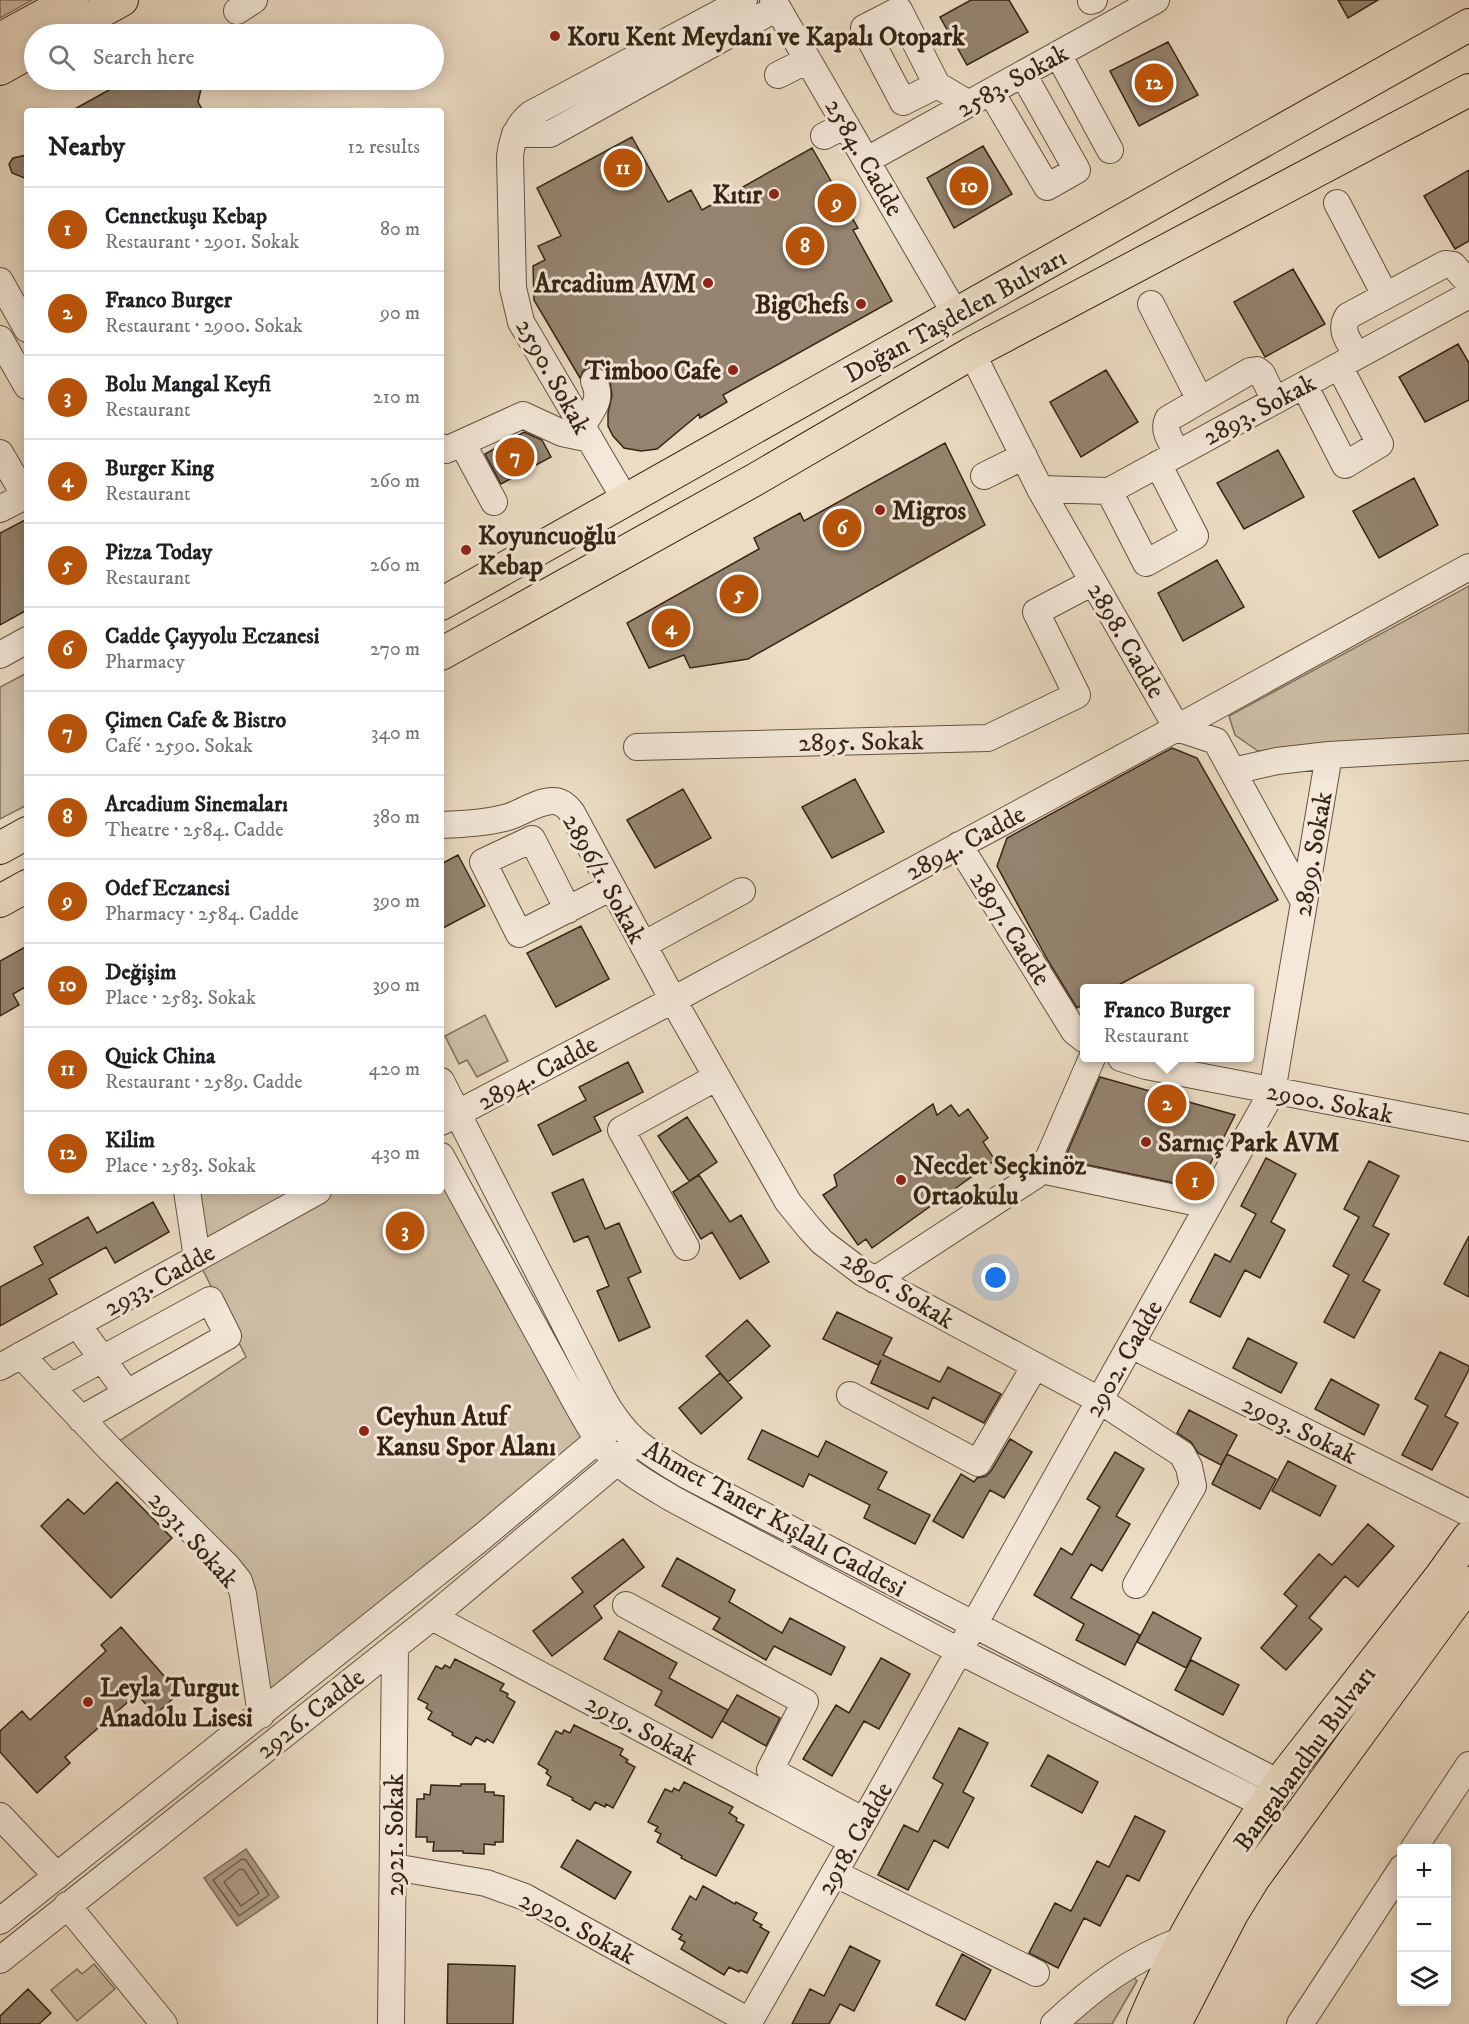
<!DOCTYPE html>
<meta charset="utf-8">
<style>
:root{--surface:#fff;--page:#f6f6f6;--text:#202124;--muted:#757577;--line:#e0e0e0;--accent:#b45309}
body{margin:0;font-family:"IM FELL DW Pica",serif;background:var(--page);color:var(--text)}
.controls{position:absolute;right:18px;bottom:18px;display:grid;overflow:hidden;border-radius:6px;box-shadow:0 3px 15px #0003}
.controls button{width:54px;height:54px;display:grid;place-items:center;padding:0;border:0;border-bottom:2px solid var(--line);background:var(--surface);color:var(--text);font:30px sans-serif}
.you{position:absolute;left:996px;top:1278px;width:21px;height:21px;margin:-15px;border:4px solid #fff;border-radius:50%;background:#1a73e8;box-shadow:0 0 0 9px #1a73e833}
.badge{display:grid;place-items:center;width:39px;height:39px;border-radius:50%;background:var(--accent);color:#fff;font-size:20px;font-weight:700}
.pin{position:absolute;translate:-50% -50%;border:3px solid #fff;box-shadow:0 2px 6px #0006}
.popup{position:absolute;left:1080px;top:984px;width:174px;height:78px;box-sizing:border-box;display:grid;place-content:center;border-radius:6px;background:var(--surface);filter:drop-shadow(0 2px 4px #0005);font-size:20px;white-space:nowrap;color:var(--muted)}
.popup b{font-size:22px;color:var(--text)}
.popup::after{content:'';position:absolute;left:50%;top:100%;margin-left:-12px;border:12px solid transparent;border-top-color:var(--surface)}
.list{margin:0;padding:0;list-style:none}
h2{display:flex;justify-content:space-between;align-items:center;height:78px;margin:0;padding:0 24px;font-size:26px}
h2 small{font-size:20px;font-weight:400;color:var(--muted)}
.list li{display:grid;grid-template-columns:39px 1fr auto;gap:18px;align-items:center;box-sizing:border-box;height:84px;padding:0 24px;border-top:2px solid var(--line)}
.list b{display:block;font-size:22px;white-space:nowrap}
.list p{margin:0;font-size:20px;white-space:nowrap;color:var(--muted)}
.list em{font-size:20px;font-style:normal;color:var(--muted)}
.icon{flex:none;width:33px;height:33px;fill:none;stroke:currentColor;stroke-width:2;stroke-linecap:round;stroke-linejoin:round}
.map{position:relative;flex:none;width:1469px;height:2024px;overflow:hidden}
.search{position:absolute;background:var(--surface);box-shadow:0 3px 15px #0003;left:24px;top:24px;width:420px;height:66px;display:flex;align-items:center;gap:15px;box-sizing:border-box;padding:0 21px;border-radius:33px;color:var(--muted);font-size:22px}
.panel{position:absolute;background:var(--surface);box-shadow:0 3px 15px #0003;left:24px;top:108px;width:420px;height:1086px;border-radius:6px}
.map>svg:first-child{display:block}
</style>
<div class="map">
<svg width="1469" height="2024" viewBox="0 0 1469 2024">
<rect width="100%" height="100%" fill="#ecdcc4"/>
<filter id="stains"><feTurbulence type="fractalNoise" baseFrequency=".00333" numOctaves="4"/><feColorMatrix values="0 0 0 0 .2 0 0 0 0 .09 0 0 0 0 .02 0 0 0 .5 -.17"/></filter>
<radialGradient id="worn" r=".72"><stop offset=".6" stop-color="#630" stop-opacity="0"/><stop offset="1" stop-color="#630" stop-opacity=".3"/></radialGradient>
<path fill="#cdbda6" stroke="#82705d" stroke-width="1.5" d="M0 0H32L0 18Z
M1469 586V734L1258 751 1235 735 1229 716Z
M27 673V805L0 819V687Z
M485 1015 508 1061 477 1077 467 1060 459 1064 445 1036Z
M441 1156 599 1439 261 1715 243 1594 109 1448 246 1357 197 1258 187 1191H441Z
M94 1964 115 1989 77 2021 51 1990 77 1969 82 1974Z
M1129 1972 1137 1981 1112 2024H1068Z"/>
<path fill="#ae9d88" stroke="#7e6d5a" stroke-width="1.5" d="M246 1849 279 1897 237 1926 204 1878Z"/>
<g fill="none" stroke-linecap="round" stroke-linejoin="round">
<path stroke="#72604e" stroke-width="1.5" d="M242 1859 246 1860 269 1895 239 1916 213 1880Z
M240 1869 244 1870 259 1893 241 1906 224 1882Z"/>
</g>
<path fill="#958470" stroke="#372414" stroke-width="1.5" d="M971 0H1009L1028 32 967 65 940 17Z
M1338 0H1378L1348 18Z
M1168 42 1198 95 1139 126 1110 71Z
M127 80H203L198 102 203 111H71Z
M632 137 668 202 691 190 702 210 812 148 858 228 853 230 892 301 723 395 727 402 700 418 699 414 657 449 641 451 624 448 613 436 608 426V413L612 395 610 382 612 371 607 374 603 369 597 366 589 367 583 371 580 378 534 300 533 266 545 260 538 246 561 236 537 188Z
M983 146 1012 194 954 228 927 178Z
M27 155V179L12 173 9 164 13 158Z
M1469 170V241L1455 249 1424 196Z
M1293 269 1325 324 1265 357 1234 302Z
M1458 344 1469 363V400L1425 422 1399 377Z
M1106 370 1138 422 1081 457 1050 402Z
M524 432 542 440 551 457 501 484 485 454Z
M945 443 985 525 748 659 690 668 684 655 649 668 627 623 759 549 754 538 800 513 804 521Z
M1278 450 1304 497 1244 529 1217 483Z
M1414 478 1438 525 1379 558 1353 511Z
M27 519V610L0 625V533Z
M1217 560 1244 607 1183 641 1158 593Z
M1172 748 1197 758 1278 900 1113 988H1084V1004L1077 1008 1047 959 997 866 1007 838Z
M855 779 884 832 832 858 802 807Z
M683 789 711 838 655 868 627 820Z
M458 855 485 906 441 929V864Z
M581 926 609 979 556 1007 527 953Z
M27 946V986L13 994 19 1005 0 1016V961Z
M628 1062 643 1092 594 1117 601 1131 553 1155 538 1125 586 1100 579 1087Z
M1100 1077 1235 1115 1198 1188 1064 1160Z
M933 1104 937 1115 951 1105 959 1116 968 1109 988 1138 983 1142 995 1160 872 1248 866 1239 858 1245 823 1195 837 1186 834 1175Z
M687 1117 717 1162 689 1181 658 1136Z
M1266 1158 1296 1174 1271 1222 1285 1230 1260 1278 1245 1270 1220 1317 1190 1302 1215 1254 1230 1262 1256 1214 1241 1206Z
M1369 1161 1399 1176 1373 1226 1389 1234 1363 1281 1380 1290 1354 1338 1324 1322 1349 1275 1333 1266 1359 1217 1344 1209Z
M699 1175 730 1222 741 1215 769 1262 740 1279 712 1232 701 1239 673 1192Z
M583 1179 605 1229 619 1223 641 1272 628 1278 650 1327 619 1341 597 1291 609 1286 588 1236 574 1242 552 1193Z
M153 1202 169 1232 115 1263 106 1247 49 1279 57 1294 0 1326V1287L43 1264 34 1247 88 1217 97 1233Z
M1469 1236V1297L1444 1284Z
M837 1312 892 1338 883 1355 940 1382 948 1367 1001 1394 984 1423 933 1397 928 1409 871 1383 881 1360 878 1365 823 1339Z
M747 1320 770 1346 728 1382 706 1356Z
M1248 1338 1297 1363 1281 1393 1233 1368Z
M1440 1352 1469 1366V1370L1445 1416 1458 1423 1432 1470 1402 1455 1428 1406 1415 1399Z
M720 1373 742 1398 701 1434 679 1408Z
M1331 1379 1379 1405 1364 1435 1315 1409Z
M1189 1410 1237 1435 1221 1465 1198 1453 1191 1442 1177 1433Z
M762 1430 818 1457 826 1441 887 1472 878 1489 930 1515 915 1544 864 1518 870 1505 809 1474 803 1487 748 1459Z
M1010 1439 1032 1452 1004 1498 990 1490 963 1538 933 1521 961 1474 974 1482 977 1478 986 1476 991 1471Z
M1115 1452 1144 1469 1116 1516 1130 1524 1102 1571 1091 1564 1071 1598 1140 1635 1125 1665 1076 1640 1084 1624 1034 1595 1061 1548 1072 1555 1100 1507 1087 1499Z
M1227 1454 1276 1479 1260 1509 1212 1484Z
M1288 1461 1336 1486 1320 1516 1272 1491Z
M117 1482 172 1538 111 1598 41 1526 68 1499 84 1514Z
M1368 1524 1394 1546 1358 1587 1345 1576 1309 1618 1322 1629 1286 1670 1261 1648 1297 1606 1284 1594 1319 1554 1332 1565Z
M623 1539 644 1567 594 1606 602 1618 552 1656 533 1631 583 1592 572 1578Z
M677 1558 735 1590 729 1602 782 1633 790 1618 845 1647 831 1675 774 1646 766 1660 713 1629 720 1618 662 1586Z
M1153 1612 1201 1638 1186 1668 1137 1642Z
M121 1627 179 1693 155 1715 137 1694 65 1757 70 1763 37 1793 0 1752V1731L22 1711 30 1720 106 1651 101 1645Z
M619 1631 677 1663 669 1678 728 1710 712 1738 655 1705 662 1691 604 1659Z
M881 1658 910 1674 879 1729 864 1721 832 1776 803 1759 836 1705 849 1713Z
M455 1659 504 1684 500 1690 508 1694 507 1697 515 1702 493 1743 487 1739 485 1742 476 1737 471 1745 452 1735 453 1733 428 1719 432 1712 426 1708 428 1704 418 1699 436 1666 442 1669 445 1665 450 1668Z
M1191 1660 1239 1685 1223 1715 1175 1690Z
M737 1695 780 1718 766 1746 722 1721Z
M574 1725 623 1749 620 1755 628 1760 626 1762 635 1767 613 1808 606 1804 605 1807 595 1802 590 1810 572 1800 573 1798 547 1785 551 1777 546 1773 548 1770 538 1764 556 1731 562 1734 564 1730 570 1733Z
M959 1728 988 1743 963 1792 974 1798 948 1848 934 1840 908 1890 878 1875 904 1825 918 1832 943 1784 933 1778Z
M1048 1755 1098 1782 1082 1813 1031 1786Z
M684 1782 733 1807 729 1813 737 1818 736 1821 744 1825 716 1876 681 1858 682 1856 657 1842 661 1834 655 1831 658 1827 648 1822 665 1789 672 1792 674 1788 679 1791Z
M461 1784H485V1792H494V1795L504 1796 503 1842H495V1845L484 1844V1854L463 1853V1851H433L434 1842H427V1837H416L417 1799H424V1794L430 1795 431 1785 461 1786Z
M1135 1816 1165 1831 1139 1881 1127 1875 1100 1926 1084 1918 1058 1968 1029 1953 1055 1903 1071 1911 1097 1861 1109 1867Z
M577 1840 631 1872 615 1899 561 1867Z
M703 1886 735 1904 736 1902 757 1913 753 1920 762 1925 760 1927 769 1932 747 1973 740 1970 739 1972 729 1967 724 1975 681 1949 685 1942 679 1939 682 1935 672 1929 690 1896 696 1900Z
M850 1946 880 1961 854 2011 840 2004 829 2024H792L810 1989 824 1996Z
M962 1954 991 1970 965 2020 936 2005Z
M448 1964 515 1966 513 2024H447Z
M28 1989 51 2013 39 2024H0V2016Z"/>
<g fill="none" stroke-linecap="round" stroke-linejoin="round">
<g stroke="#645240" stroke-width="28">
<path id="minor" d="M773 0 956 315
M1091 0V1L1094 0
M237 11 254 0
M1058 54 1110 150
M778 75 808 60
M937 85 903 102 864 28 899 10 937 85 969 104
M991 92 1047 187 1077 170 1023 74
M515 134H550L777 8
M824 136 846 125
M867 160 1156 0
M1337 203 1385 295
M0 281 27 329
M1151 304 1200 400
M0 339 27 386
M972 353 1040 489 1177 728 1216 741 1304 902
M1357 356C1350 343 1338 330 1348 316L1445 264 1453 265 1469 283
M1304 385 1345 465 1380 444 1339 366
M582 426C592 410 603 400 594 381
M462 443 494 502
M441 447 446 450 523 415 562 433 590 439
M0 453 25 496
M1178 453C1172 443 1162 431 1168 419L1250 371 1257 370 1262 374 1275 401
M984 476 1024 456
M1040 489 1109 491 1469 295
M1109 491 1146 563 1195 536 1158 464
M626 501 521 322 513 288 510 156C512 139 517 125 531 114L744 0
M0 509 27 495
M0 655 27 640
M637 747 988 738 1077 695 1036 612 1093 582
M1233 771 1277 761 1329 755
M441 825C464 824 486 823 508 817 522 813 537 801 553 801 561 801 567 806 572 813L673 1000 788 1202 810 1229 822 1242 863 1273 1099 1400 1182 1454 1189 1467 1193 1486 1136 1585
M959 845 1074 1031 1084 1039
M568 910 532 839 483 862 519 934 612 887
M643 945 742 891
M1121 1058 1146 1066 1469 1128
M441 1081 602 1397C626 1440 645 1450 686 1475L1279 1783
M441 1122 673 1000 1177 728 1469 567
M441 1156 579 1408C590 1427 601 1448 618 1462 634 1477 655 1488 673 1499L959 1651 1265 1805
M1041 1170 1208 1205
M187 1191 197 1258
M686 1247 621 1130 717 1077
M875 1280 1036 1175 1049 1157 1092 1058
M77 1324 127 1393
M1131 1345 1469 1513
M21 1355 109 1448 228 1567 239 1581 243 1594 261 1715
M0 1367 318 1191
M51 1387 210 1300 228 1336 81 1419
M850 1395 978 1463 1035 1366
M626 1605 805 1702 770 1770 864 1821
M432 1617 852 1841
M0 1816 57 1876
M1414 1848 1469 1765
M394 1867 486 1883 525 1897 749 2021
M834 1873 1036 1973
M67 1905 164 2024
M0 1921 482 1537 599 1439 611 1427
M0 1960 432 1617 617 1462 628 1449
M391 2024 395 1646
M748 2024 864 1821 1272 1092 1329 755 1469 747
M1054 2024C1094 1987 1131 1959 1182 1940
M1300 2024 1402 1868"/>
</g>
<g stroke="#372414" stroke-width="34">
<path id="major" d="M61 34 122 0
M0 39 72 0
M0 69 34 50
M441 604 1469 25
M441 654 756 479 972 353 1469 90
M0 848 27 833
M0 901 27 886
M1143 2024C1179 1938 1228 1860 1279 1783L1441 1576 1469 1537
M1175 2024 1233 1912 1254 1878 1469 1583"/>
</g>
<use href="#minor" stroke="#f3e8d9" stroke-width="26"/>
<use href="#major" stroke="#ecdcc4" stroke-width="32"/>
</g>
<g fill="#8f2418" stroke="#f3e8d9" stroke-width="2">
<circle cx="555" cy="36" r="6"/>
<circle cx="774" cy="194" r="6"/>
<circle cx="708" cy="283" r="6"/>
<circle cx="861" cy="304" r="6"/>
<circle cx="733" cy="370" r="6"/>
<circle cx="880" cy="510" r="6"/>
<circle cx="466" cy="550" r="6"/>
<circle cx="1146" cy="1142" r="6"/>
<circle cx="901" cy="1180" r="6"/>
<circle cx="364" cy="1431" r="6"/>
<circle cx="88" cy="1702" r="6"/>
</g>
<g text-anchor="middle" stroke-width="6" stroke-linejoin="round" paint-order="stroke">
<g font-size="26" font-weight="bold" fill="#372414" stroke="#f3e8d9" text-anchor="start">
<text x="567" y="45">Koru Kent Meydanı ve Kapalı Otopark</text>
<text x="762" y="203" text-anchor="end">Kıtır</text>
<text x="696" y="292" text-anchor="end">Arcadium AVM</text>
<text x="849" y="313" text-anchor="end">BigChefs</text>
<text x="721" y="379" text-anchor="end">Timboo Cafe</text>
<text x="892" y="519">Migros</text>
<text x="478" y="544">Koyuncuoğlu<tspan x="478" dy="30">Kebap</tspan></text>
<text x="1158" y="1151">Sarnıç Park AVM</text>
<text x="913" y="1174">Necdet Seçkinöz<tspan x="913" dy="30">Ortaokulu</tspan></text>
<text x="376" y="1425">Ceyhun Atuf<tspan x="376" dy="30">Kansu Spor Alanı</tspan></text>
<text x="100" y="1696">Leyla Turgut<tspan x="100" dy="30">Anadolu Lisesi</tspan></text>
</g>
<g font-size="26" fill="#372414" stroke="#f3e8d9">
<text transform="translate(1012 80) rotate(-29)" y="9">2583. Sokak</text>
<text transform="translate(865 157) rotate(60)" y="9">2584. Cadde</text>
<text transform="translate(955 315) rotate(-29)" y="9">Doğan Taşdelen Bulvarı</text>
<text transform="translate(554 376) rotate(61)" y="9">2590. Sokak</text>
<text transform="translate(1259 409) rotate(-28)" y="9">2893. Sokak</text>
<text transform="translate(1127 640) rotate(60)" y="9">2898. Cadde</text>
<text transform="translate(861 741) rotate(-1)" y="9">2895. Sokak</text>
<text transform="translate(965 842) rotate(-28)" y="9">2894. Cadde</text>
<text transform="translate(1312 854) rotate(-80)" y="9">2899. Sokak</text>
<text transform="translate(605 878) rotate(61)" y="9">2896/1. Sokak</text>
<text transform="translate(1011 928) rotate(58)" y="9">2897. Cadde</text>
<text transform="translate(537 1072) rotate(-28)" y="9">2894. Cadde</text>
<text transform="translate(1330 1102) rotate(11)" y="9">2900. Sokak</text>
<text transform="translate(159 1279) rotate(-29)" y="9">2933. Cadde</text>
<text transform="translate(898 1289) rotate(31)" y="9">2896. Sokak</text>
<text transform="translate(1123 1358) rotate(-60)" y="9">2902. Cadde</text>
<text transform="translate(1300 1429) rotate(26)" y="9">2903. Sokak</text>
<text transform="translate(775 1518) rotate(29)" y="9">Ahmet Taner Kışlalı Caddesi</text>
<text transform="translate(194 1539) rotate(48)" y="9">2931. Sokak</text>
<text transform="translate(310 1713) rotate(-38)" y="9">2926. Cadde</text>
<text transform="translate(642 1729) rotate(28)" y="9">2919. Sokak</text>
<text transform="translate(1304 1758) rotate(-54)" y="9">Bangabandhu Bulvarı</text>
<text transform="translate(394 1835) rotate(-90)" y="9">2921. Sokak</text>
<text transform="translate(854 1838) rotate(-60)" y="9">2918. Cadde</text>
<text transform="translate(578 1927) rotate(28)" y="9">2920. Sokak</text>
</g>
</g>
<rect width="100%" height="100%" filter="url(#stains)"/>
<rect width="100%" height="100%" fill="url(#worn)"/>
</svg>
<div class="controls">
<button>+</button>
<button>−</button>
<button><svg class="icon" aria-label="layers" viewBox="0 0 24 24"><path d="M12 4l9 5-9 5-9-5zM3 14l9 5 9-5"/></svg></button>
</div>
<div class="you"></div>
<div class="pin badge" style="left:1195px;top:1181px">1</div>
<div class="pin badge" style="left:1167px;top:1104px">2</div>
<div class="popup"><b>Franco Burger</b>Restaurant</div>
<div class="pin badge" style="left:405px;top:1231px">3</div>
<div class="pin badge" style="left:671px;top:628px">4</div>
<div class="pin badge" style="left:739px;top:594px">5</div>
<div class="pin badge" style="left:842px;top:528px">6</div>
<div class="pin badge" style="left:515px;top:457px">7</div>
<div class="pin badge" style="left:805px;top:246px">8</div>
<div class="pin badge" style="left:837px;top:203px">9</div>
<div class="pin badge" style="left:969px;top:186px">10</div>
<div class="pin badge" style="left:623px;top:168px">11</div>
<div class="pin badge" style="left:1154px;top:83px">12</div>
<div class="search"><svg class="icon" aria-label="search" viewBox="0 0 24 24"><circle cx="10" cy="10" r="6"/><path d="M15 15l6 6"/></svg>Search here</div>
<section class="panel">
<h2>Nearby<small>12 results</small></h2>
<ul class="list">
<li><span class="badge">1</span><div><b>Cennetkuşu Kebap</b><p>Restaurant · 2901. Sokak</p></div><em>80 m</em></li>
<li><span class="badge">2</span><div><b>Franco Burger</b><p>Restaurant · 2900. Sokak</p></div><em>90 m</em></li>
<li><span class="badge">3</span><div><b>Bolu Mangal Keyfi</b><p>Restaurant</p></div><em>210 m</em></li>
<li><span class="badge">4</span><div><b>Burger King</b><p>Restaurant</p></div><em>260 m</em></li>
<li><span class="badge">5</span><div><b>Pizza Today</b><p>Restaurant</p></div><em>260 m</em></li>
<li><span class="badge">6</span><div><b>Cadde Çayyolu Eczanesi</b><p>Pharmacy</p></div><em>270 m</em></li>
<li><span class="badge">7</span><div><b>Çimen Cafe &amp; Bistro</b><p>Café · 2590. Sokak</p></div><em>340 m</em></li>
<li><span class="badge">8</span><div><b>Arcadium Sinemaları</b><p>Theatre · 2584. Cadde</p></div><em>380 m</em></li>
<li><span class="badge">9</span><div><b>Odef Eczanesi</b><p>Pharmacy · 2584. Cadde</p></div><em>390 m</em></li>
<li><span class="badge">10</span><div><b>Değişim</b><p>Place · 2583. Sokak</p></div><em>390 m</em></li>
<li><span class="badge">11</span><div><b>Quick China</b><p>Restaurant · 2589. Cadde</p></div><em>420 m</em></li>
<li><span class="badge">12</span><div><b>Kilim</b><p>Place · 2583. Sokak</p></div><em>430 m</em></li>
</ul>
</section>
</div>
